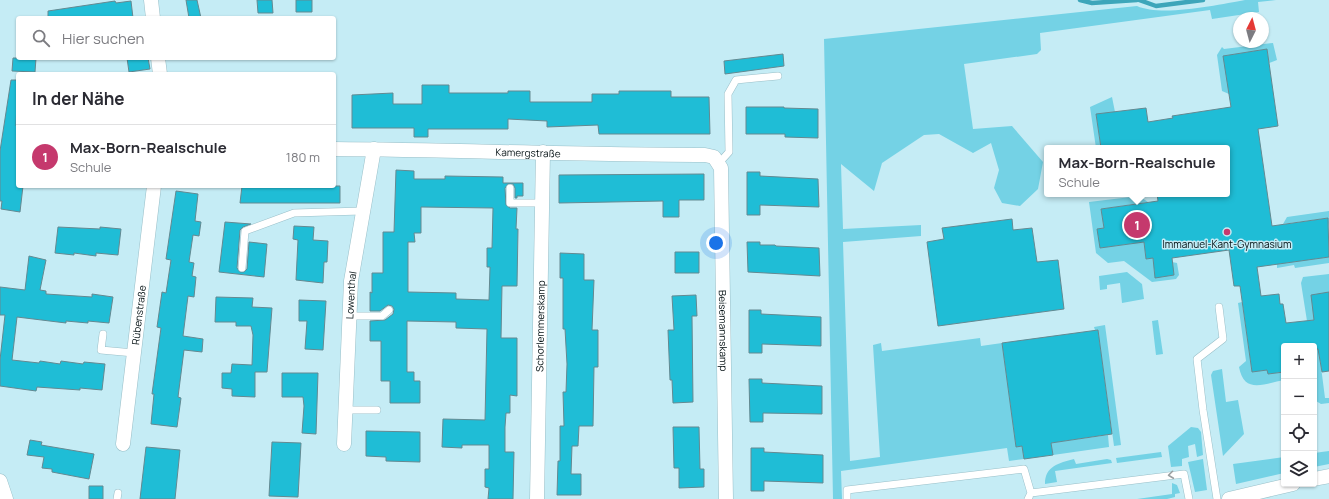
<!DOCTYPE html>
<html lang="de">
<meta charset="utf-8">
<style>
:root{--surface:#fff;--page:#f7f7f7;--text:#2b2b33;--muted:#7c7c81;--line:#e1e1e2;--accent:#c5396d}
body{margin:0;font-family:Manrope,sans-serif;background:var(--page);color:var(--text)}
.controls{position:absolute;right:12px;bottom:12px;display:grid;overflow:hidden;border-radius:4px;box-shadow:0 1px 3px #0004}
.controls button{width:36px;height:36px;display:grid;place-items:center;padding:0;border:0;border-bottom:1px solid var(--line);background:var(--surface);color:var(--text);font:20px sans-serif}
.compass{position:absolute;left:1233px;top:12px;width:36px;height:36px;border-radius:50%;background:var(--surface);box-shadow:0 1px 3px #0004;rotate:6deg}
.you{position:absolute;left:716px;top:243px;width:14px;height:14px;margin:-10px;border:3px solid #fff;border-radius:50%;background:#1a73e8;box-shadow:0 0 0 6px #1a73e833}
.badge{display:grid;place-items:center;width:26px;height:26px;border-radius:50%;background:var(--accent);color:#fff;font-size:13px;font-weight:700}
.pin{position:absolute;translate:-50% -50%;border:2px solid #fff;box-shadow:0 1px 4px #0006}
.popup{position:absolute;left:1044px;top:145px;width:186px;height:52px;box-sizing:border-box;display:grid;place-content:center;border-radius:4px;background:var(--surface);filter:drop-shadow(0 1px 3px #0005);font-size:13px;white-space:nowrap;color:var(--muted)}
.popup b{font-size:15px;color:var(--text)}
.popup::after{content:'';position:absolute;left:50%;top:100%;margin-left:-8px;border:8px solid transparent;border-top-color:var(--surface)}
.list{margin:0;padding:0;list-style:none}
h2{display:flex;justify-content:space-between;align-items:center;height:52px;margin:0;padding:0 16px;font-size:17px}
h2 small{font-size:13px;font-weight:400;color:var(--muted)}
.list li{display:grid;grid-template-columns:26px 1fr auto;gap:12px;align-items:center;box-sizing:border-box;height:64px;padding:0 16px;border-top:1px solid var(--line)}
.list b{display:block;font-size:15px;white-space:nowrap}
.list p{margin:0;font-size:13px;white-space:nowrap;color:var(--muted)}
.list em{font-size:13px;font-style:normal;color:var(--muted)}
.icon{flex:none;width:22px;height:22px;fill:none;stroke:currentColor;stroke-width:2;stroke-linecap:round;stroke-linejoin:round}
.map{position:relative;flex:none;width:1329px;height:499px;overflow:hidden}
.search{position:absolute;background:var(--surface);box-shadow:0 1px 3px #0004;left:16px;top:16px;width:320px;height:44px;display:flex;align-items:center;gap:10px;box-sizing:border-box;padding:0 14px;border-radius:4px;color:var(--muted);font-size:15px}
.panel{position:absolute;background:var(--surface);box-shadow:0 1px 3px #0004;left:16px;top:72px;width:320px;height:116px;border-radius:4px}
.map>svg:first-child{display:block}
</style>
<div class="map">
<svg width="1329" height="499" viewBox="0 0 1329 499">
<rect width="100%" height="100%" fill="#c5ecf5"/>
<path fill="#74d2e5" d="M1245 0H1276L1258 2 1259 12 1212 19 1210 10 1040 33 1041 50 1037 54 964 64 973 129 1012 126 1043 162 1038 189 1020 206 1002 203 994 188 999 170 991 143 973 153 939 134 924 135 882 163 874 191 841 164 843 229 921 225V236L843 242 850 461 880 457 873 345 881 343 882 351 980 338 981 346 1002 343 1016 447 1022 446 1024 459 1009 461 1007 448 841 471 842 499H833L824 39 1137 6C1161 17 1218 5 1245 0Z
M1273 43 1277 60 1269 63 1267 49 1224 56 1229 94 1222 91 1217 55 1222 47 1224 49Z
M1112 97 1115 112 1096 115 1101 148H1096L1090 107Z
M1139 196 1148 202 1101 209 1104 228 1098 229 1100 248 1144 242 1146 259 1153 258 1155 277 1174 275 1172 262 1177 263 1179 275 1176 279 1152 282 1124 261 1108 263 1096 253 1089 202Z
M1329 211V227L1327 218 1283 224 1287 217Z
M1329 257V263L1295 268 1294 265 1277 268V264Z
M1127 272 1142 284 1144 299 1122 303 1120 283 1107 285V289L1100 290 1099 276Z
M1329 274V292L1314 320 1307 321 1301 283 1303 277Z
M1242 302 1252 372 1267 370 1268 374 1284 372V380C1263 384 1244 394 1239 367L1246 361 1238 303Z
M1158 320 1163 354 1156 355 1152 321Z
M1105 325 1121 445 1114 446 1098 330H1095L1094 327Z
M1325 348 1320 359 1325 398H1329V403L1321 404 1316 401 1314 349Z
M1222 369 1226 402 1238 400 1244 434 1223 456 1211 375 1213 371Z
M1191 427 1198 428 1201 432 1203 455 1197 457 1195 444 1188 446 1189 457 1182 459V466L1171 467 1168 446Z
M1108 435 1109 447 1053 455 1051 443Z
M1329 451V464L1314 467V453Z
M1161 452 1162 457 1117 463 1116 458Z
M1284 457V473L1236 484 1233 464Z
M1074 459 1076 464 1107 459 1111 460 1112 463 1055 471 1057 482 1045 484C1045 466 1059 463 1074 459Z
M1203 459 1207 490 1195 492 1188 462Z
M1172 483 1177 485 1180 493 1175 494V497L1167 499H1137L1172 494Z"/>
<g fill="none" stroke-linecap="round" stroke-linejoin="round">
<path stroke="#3da6ba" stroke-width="4.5" d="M1080 0 1092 3 1137 0
M1139 0 1156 6 1203 0"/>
</g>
<path fill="#1fbdd6" stroke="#648991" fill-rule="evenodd" d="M186 0H197L201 18H189Z
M257 0H272L273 13H258Z
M296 0H312V12H296Z
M115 1 116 3 131 1 133 18H48V11Z
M1267 49 1278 126 1258 129 1272 226 1328 218 1329 257 1257 267 1261 296 1279 294 1280 304H1283L1286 323 1314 320 1311 295 1329 292V371L1322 372 1318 349H1314V346H1284V349L1282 350 1284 372 1268 374 1267 370 1252 372 1240 286H1234L1229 250 1172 258 1174 275 1155 278 1153 258 1146 259 1144 242 1100 248 1097 229 1104 228 1101 209 1158 201 1157 194H1227V148H1151V146L1101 148 1096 114 1146 108 1148 122 1173 118 1172 116 1231 107 1223 56Z
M783 54 784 66 725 74 724 61Z
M13 58H36L35 72 12 71Z
M127 58H148L150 69 129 72Z
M11 80H18L16 126 18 127V186H23L20 212 1 209 2 201H0V151Z
M422 85H449V93H508V91H530V102H592V94H619V91H671V97H709L710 134H599L598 125 547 127V121L508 119V129H428V137H414V128H352V95L393 93V104H422Z
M746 107H784V108L818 109V138L785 137V134H746Z
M396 170 414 171V179H445V176L503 177V183H523V196H517V198H515V188L513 184H508L505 188 506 205 510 208H517L516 229H518L517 286H502L501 338H517V396L510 395V413H506L505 427V452H514L513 499H488L489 488 485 487V469H489V445H462V448L442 447 443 419 485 420 487 329 456 328V322L407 321V372H414V381H420V403H390V381H381V341H370V321L385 320 393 314 394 309 392 306 388 305 380 311H370V292L372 293V273H383V232H394ZM421 207 493 208 492 248H487V267H490L489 300 456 299V293L408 292V242H415L414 233H421Z
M747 172H760V176L818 179 819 207 760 205V215H747Z
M704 174V200H679V217H663V201L559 203V175Z
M242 186H340V203H240Z
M176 191 198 194 195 221 201 222 199 236 193 235 189 262 194 263 192 276 196 277 194 297 188 296 183 336 203 339 202 352 184 350 178 397 181 398 177 427 151 424 154 394H152L161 328 157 327 162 292 166 293 171 260 166 259Z
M1012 219 1013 230 1032 228 1037 262 1058 260 1064 309 938 326 927 242 944 239 942 228Z
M225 222 251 224 243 227 240 230 237 268 240 272H244L247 269 249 242 267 244 264 277 219 272Z
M294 226 314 227 313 240 328 241 327 262H324L323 283 296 280 298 240 293 239Z
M58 227 100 229V227L121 229 118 255 96 253V256L74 253V255L55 253Z
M747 242H760V245H775L776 246 819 248 820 276 748 272Z
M675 252H699V273H675Z
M560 253 584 254V280H594L592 330H598V367H594L593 426H579L578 446H572L571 474H581V495H557L558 461H560V426H564L563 392H566L567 364 565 329H563V278H560Z
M29 256 46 260 40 290 46 291V294L92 297V294L113 297 109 323 88 321V323L66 321V323L17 317 12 360 39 363 40 361 60 364 61 361 83 364 84 362 105 364 102 390 80 388V390L37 387 36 391 0 386V360L5 315H0V287L25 290Z
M696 295 697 316H692L693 402 673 403 672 380H670L668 330H674L672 296Z
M216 297 253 298 252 307 272 308 267 372H255V397L232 396V389L222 388V373H231L232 364 252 365 253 335 251 326H236V322H215Z
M299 300 326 301 323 350 305 349 307 321H299Z
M749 310H761V314L821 317V346L762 344V353H749Z
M1098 330 1112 434 1051 443 1053 455 1024 459 1022 446 1016 447 1002 343Z
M282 373H318L316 434 302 433 304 406 303 397H282Z
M749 379H762V383L822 386V414L763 413V422H750Z
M673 427H699L700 469H704V487L679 488V468H674Z
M366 431 420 432V462L386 461V457L366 456Z
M30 440 42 442 41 445 94 454 89 479 52 472V469L42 468 44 457 27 455Z
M272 442 301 443 298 497 269 496Z
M146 447 180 450 175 499H140Z
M751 448H764V452L823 455V483L764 481V491H751Z
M89 486H103V499H89Z"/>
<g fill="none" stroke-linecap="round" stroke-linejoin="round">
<g stroke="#99bfc8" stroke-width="8">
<path id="service" d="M719 163 729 152 728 94 736 80 778 76
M510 188V203H542
M242 268 245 231 294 213 362 211
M349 316H382L389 310
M103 334 101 350 134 353
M345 410H377
M1031 493 1184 474 1189 499
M117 499 118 493
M847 499V490L1024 469 1031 493 1028 499
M1217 499 1203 410 1197 359 1223 339 1219 307"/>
</g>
<g stroke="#99bfc8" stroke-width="15">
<g id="minor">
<path d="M151 0 153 18"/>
<path d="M158 58 160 74"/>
<path id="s1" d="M334 149C458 150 582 155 705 155L714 157 721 168 726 499"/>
<path id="s2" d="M123 444 154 186"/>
<path id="s3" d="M344 444 351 281 374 149"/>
<path d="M1314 479 1329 476"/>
<path d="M0 481 6 499"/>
<path id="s4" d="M537 499 543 152"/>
<path d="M1229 499 1293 484"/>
</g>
</g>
<use href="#service" stroke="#fff" stroke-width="7"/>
<use href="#minor" stroke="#fff" stroke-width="14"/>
</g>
<defs><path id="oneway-chevron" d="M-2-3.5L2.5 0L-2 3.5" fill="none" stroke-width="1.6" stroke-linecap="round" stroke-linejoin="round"/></defs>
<use stroke="#9a9fa1" href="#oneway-chevron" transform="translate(1171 475) rotate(173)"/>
<circle fill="#c5396d" stroke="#c5ecf5" stroke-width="1.5" cx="1227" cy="232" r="4"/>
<g text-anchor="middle" stroke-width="3" stroke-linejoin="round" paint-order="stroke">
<g font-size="10" fill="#031013" stroke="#c5ecf5">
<text dy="4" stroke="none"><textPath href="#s1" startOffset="194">Kamergstraße</textPath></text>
<text dy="4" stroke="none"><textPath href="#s3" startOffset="149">Lowenthal</textPath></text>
<text dy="4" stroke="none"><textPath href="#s2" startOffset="130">Rübenstraße</textPath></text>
<text dy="4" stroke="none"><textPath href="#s4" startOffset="173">Schorlemmerskamp</textPath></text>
<text dy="4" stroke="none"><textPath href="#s1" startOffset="556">Beisemannskamp</textPath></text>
</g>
<g font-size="10" fill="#031013" stroke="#c5ecf5">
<text x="1227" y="248">Immanuel-Kant-Gymnasium</text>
</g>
</g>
</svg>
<div class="controls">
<button>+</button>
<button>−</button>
<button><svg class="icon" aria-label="locate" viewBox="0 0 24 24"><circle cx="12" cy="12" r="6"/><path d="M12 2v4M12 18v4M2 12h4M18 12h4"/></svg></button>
<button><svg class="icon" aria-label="layers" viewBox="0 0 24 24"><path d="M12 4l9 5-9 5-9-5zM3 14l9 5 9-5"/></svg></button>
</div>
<svg class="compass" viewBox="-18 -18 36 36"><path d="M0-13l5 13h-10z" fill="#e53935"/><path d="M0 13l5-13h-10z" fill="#7c7c81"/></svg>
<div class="you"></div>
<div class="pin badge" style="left:1137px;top:225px">1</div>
<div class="popup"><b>Max-Born-Realschule</b>Schule</div>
<div class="search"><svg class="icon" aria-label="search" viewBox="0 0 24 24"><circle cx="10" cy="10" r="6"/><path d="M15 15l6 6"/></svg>Hier suchen</div>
<section class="panel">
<h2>In der Nähe<small></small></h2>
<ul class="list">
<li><span class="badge">1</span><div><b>Max-Born-Realschule</b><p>Schule</p></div><em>180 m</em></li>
</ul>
</section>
</div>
